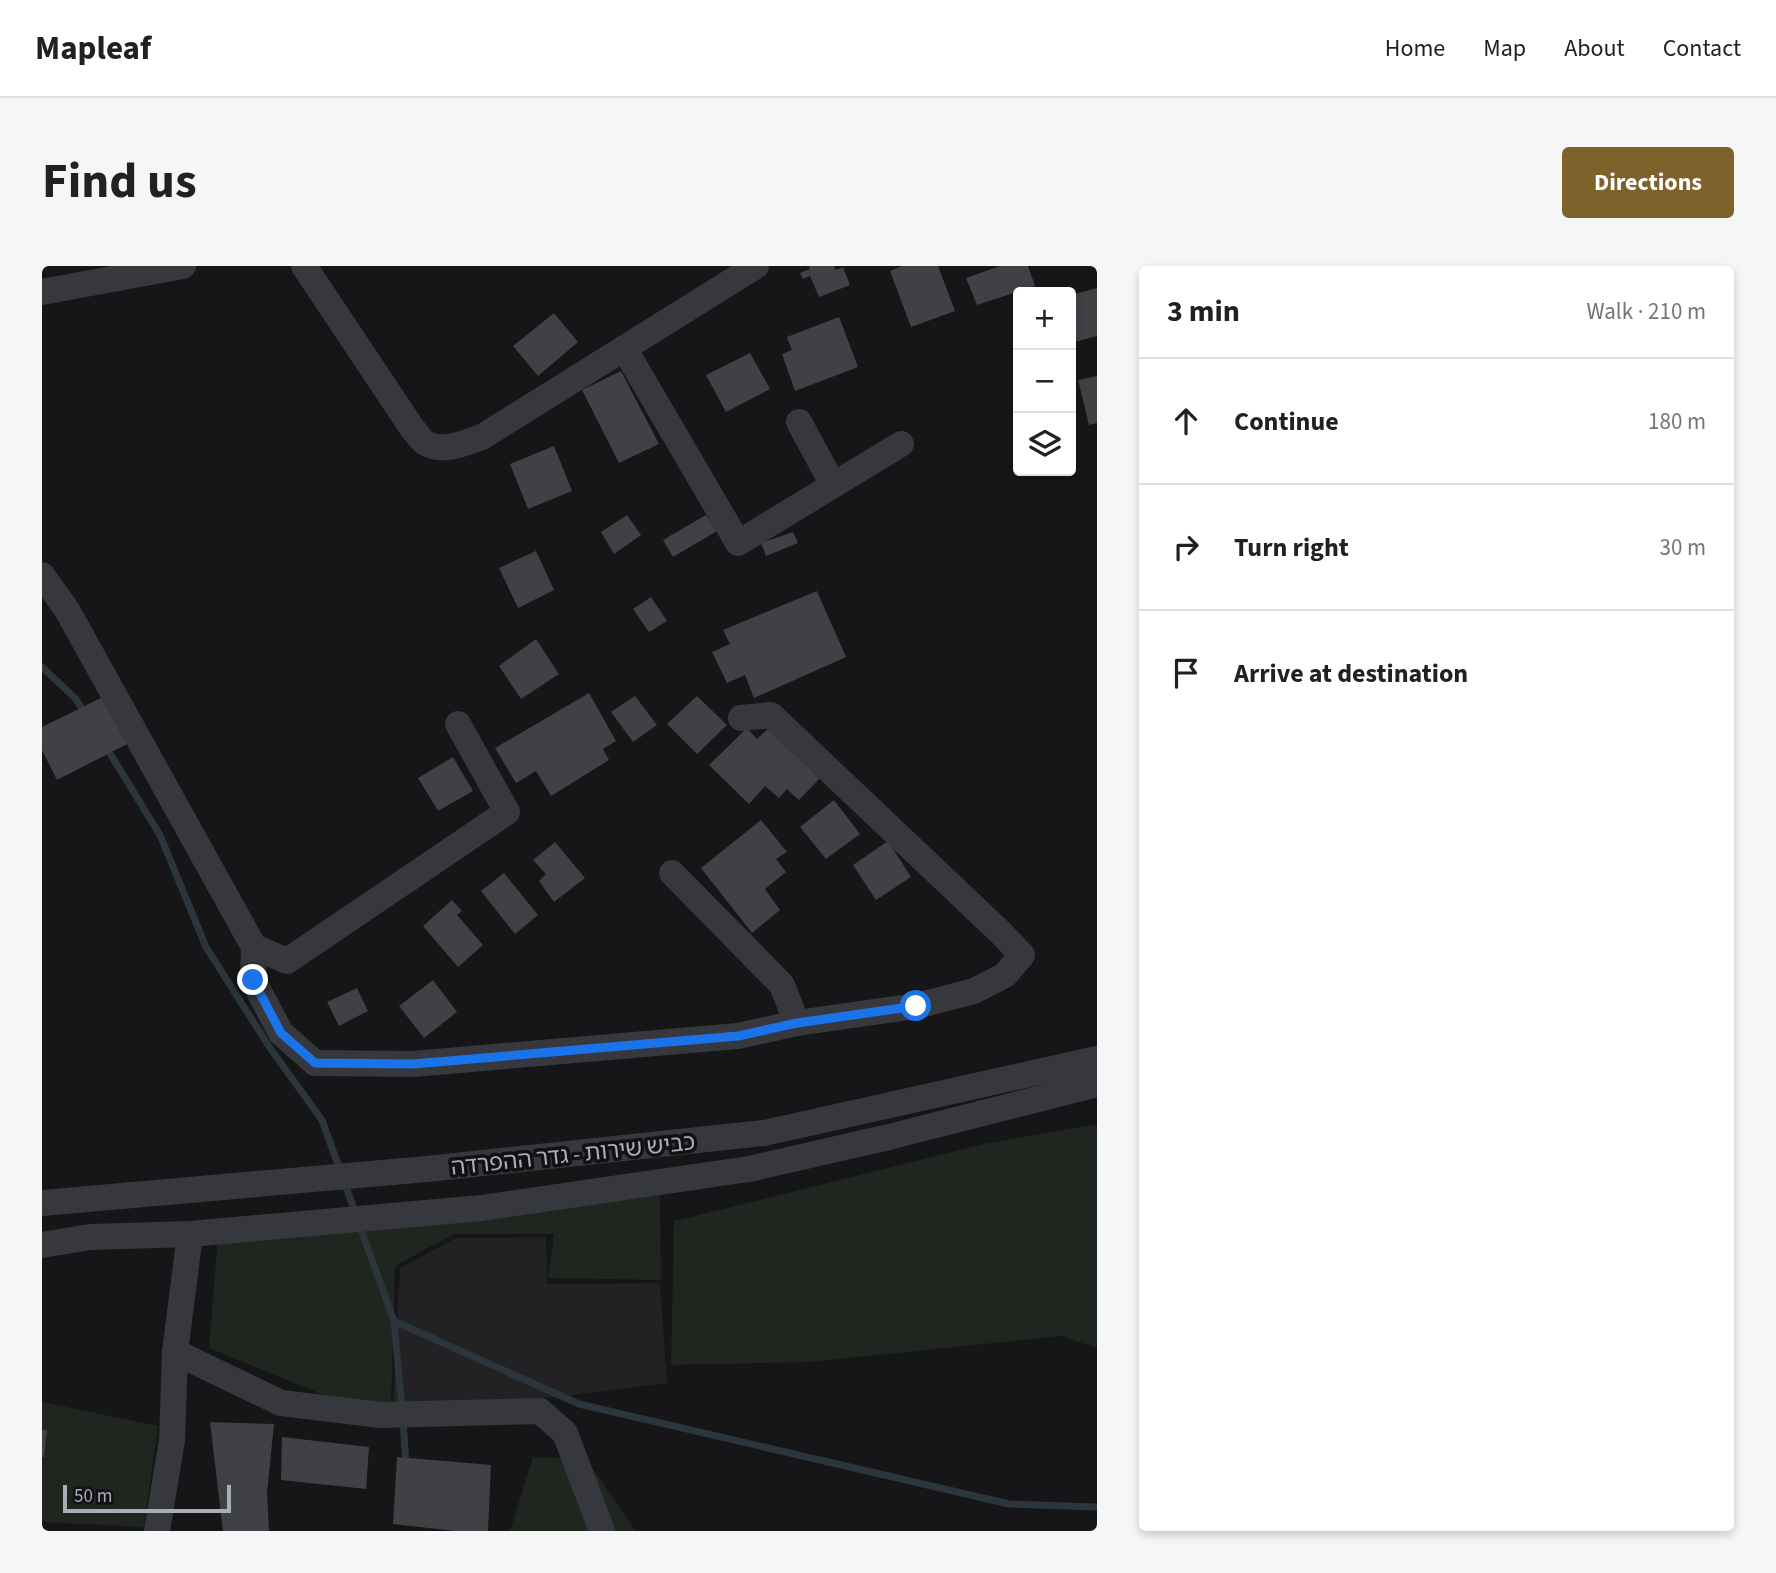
<!DOCTYPE html>
<meta charset="utf-8">
<style>
:root{--surface:#fff;--page:#f6f6f6;--text:#202124;--muted:#757577;--line:#e0e0e0;--accent:#7e622b}
body{margin:0;font-family:"Source Sans 3","Noto Sans Hebrew",sans-serif;background:var(--page);color:var(--text)}
.controls{position:absolute;right:21px;top:21px;display:grid;overflow:hidden;border-radius:7px;box-shadow:0 4px 10px #0003}
.controls button{width:63px;height:63px;display:grid;place-items:center;padding:0;border:0;border-bottom:2px solid var(--line);background:var(--surface);color:var(--text);font:35px sans-serif}
.scale{position:absolute;left:21px;bottom:18px;width:168px;box-sizing:border-box;padding-left:7px;border:4px solid #a8adb8;border-top:0;font-size:19px;line-height:24px;white-space:nowrap;color:#a8adb8;-webkit-text-stroke:5px #111113;paint-order:stroke}
.stop{position:absolute;width:21px;height:21px;margin:-16px;border:5px solid #1a73e8;border-radius:50%;background:#fff}
.stop.end{background:#1a73e8;border-color:#fff;box-shadow:0 2px 7px #0008}
.list{margin:0;padding:0;list-style:none}
h2{display:flex;justify-content:space-between;align-items:center;height:91px;margin:0;padding:0 28px;font-size:30px}
h2 small{font-size:23px;font-weight:400;color:var(--muted)}
.list li{display:grid;grid-template-columns:46px 1fr auto;gap:21px;align-items:center;box-sizing:border-box;height:126px;padding:0 28px;border-top:2px solid var(--line)}
.list b{display:block;font-size:26px;white-space:nowrap}
.list em{font-size:23px;font-style:normal;color:var(--muted)}
.icon{flex:none;width:38px;height:38px;fill:none;stroke:currentColor;stroke-width:2;stroke-linecap:round;stroke-linejoin:round}
.map{position:relative;flex:none;width:1055px;height:1265px;overflow:hidden;border-radius:7px}
header{display:flex;align-items:center;gap:42px;box-sizing:border-box;height:98px;padding:0 35px;background:var(--surface);border-bottom:2px solid var(--line)}
header strong{font-size:33px}
nav{display:flex;gap:38px;margin-inline-start:auto;font-size:24px}
.intro{display:flex;align-items:center;justify-content:space-between;box-sizing:border-box;height:168px;padding:0 42px}
h1{margin:0;font-size:49px}
.button{padding:18px 32px;border-radius:7px;background:var(--accent);color:#fff;font-size:24px;font-weight:700}
main{display:flex;gap:42px;padding:0 42px}
aside{flex:1;background:var(--surface);border-radius:7px;box-shadow:0 4px 10px #0003}
.map>svg:first-child{display:block}
</style>
<header>
<strong>Mapleaf</strong>
<nav><a>Home</a><a>Map</a><a>About</a><a>Contact</a></nav>
</header>
<div class="intro"><h1>Find us</h1><a class="button">Directions</a></div>
<main>
<div class="map">
<svg width="1055" height="1265" viewBox="0 0 1055 1265">
<rect width="100%" height="100%" fill="#161618"/>
<path fill="#222225" d="M504 971 505 1018 618 1017 625 1117 505 1132 351 1141 358 1002 414 972Z"/>
<path fill="#1e261f" d="M1055 858V1082L1019 1070 767 1096 629 1099 632 955 942 878Z
M618 923 619 1014 506 1012 512 968H412L353 1000 349 1139 289 1132 167 1082 176 970Z
M0 1136 116 1160 102 1261 0 1256Z
M491 1191 544 1193 594 1265H468Z"/>
<g fill="none" stroke-linecap="round" stroke-linejoin="round">
<path stroke="#2c353c" stroke-width="7" d="M0 401 34 433 43 448
M64 481 118 569 164 681 228 782 280 854 298 904
M302 915 313 946
M317 958 352 1055 360 1142
M352 1055 537 1138 967 1238 1055 1241
M361 1154 364 1198"/>
</g>
<path fill="#404145" d="M767 0H792L794 4 801 1 808 19 777 31 768 10 761 13 758 7 768 3Z
M860 0H896L913 45 869 61 848 5Z
M958 0H986L993 20 935 39 924 12Z
M1055 22V70L1029 77V29Z
M512 47 536 76 496 110 471 80Z
M797 51 816 101 753 125 740 88 750 84 745 71Z
M708 87 728 123 684 146 664 109Z
M579 105 617 178 577 197 540 124Z
M1055 110V157L1047 159 1036 114Z
M512 180 530 225 486 243 468 198Z
M585 249 599 269 572 288 559 266Z
M664 249 675 265 631 291 621 274Z
M751 266 756 277 724 290 719 277Z
M494 285 512 324 476 342 457 302Z
M775 325 804 391 712 432 703 409 685 417 670 386 688 378 681 364Z
M609 331 625 355 607 366 591 343Z
M494 373 517 408 479 433 457 400Z
M547 427 574 475 561 483 567 494 509 530 494 505 474 517 453 482Z
M63 430 87 477 15 514 0 484V461Z
M593 430 615 459 591 476 569 446Z
M655 430 685 459 655 488 625 458Z
M728 461 778 512 757 534 745 523 737 532 723 520 707 538 667 499 705 462 715 473Z
M411 491 431 525 396 545 376 512Z
M792 534 818 568 784 593 758 561Z
M719 554 745 586 734 593 744 606 723 623 738 644 710 667 659 602Z
M846 575 869 611 834 634 811 599Z
M513 576 543 612 512 636 497 615 504 608 491 594Z
M462 607 496 649 473 668 439 625Z
M410 634 420 645 415 649 441 679 416 701 381 660Z
M391 714 415 746 382 772 357 740Z
M315 722 326 745 297 760 285 736Z
M168 1156 232 1158 225 1227 227 1265H181Z
M0 1164H5L2 1191H0Z
M240 1171 327 1181 324 1223 239 1214Z
M355 1191 449 1199 446 1265H413L351 1258Z"/>
<g fill="none" stroke-linecap="round" stroke-linejoin="round">
<path stroke="#37383d" stroke-width="26" d="M262 0 370 162C374 166 378 173 382 176 399 188 423 177 440 171L714 0
M0 26 141 0
M582 82 696 277 859 178
M757 156 791 219
M0 309 25 344 212 681 245 695 465 546 416 458
M630 607 740 719 755 757
M212 681 211 714 239 767 273 797 371 798 696 770 755 757 874 740 932 725 963 709 980 689 958 666 729 449 699 452
M0 937 385 903 722 867 1055 793
M0 979 48 971 148 968
M115 1265 130 1174 133 1086
M560 1265 523 1167 498 1145 339 1149 239 1137 133 1086 148 968 440 942 707 903 847 871 1055 818"/>
</g>
<g fill="none" stroke-linecap="round" stroke-linejoin="round">
<path stroke="#1a73e8" stroke-width="9" d="M211 714 239 767 273 797 371 798 696 770 755 757 874 740"/>
</g>
<g text-anchor="middle" stroke-width="7" stroke-linejoin="round" paint-order="stroke">
<g font-size="23" fill="#a8adb8" stroke="#111113">
<text transform="translate(531 888) rotate(-6)" y="8">כביש שירות - גדר ההפרדה</text>
</g>
</g>
</svg>
<div class="controls">
<button>+</button>
<button>−</button>
<button><svg class="icon" aria-label="layers" viewBox="0 0 24 24"><path d="M12 4l9 5-9 5-9-5zM3 14l9 5 9-5"/></svg></button>
</div>
<div class="scale">50 m</div>
<div class="stop" style="left:874px;top:740px"></div>
<div class="stop end" style="left:211px;top:714px"></div>
</div>
<aside>
<h2>3 min<small>Walk · 210 m</small></h2>
<ul class="list">
<li><svg class="icon" aria-label="ahead" viewBox="0 0 24 24"><path d="M12 20V5M6 11l6-6 6 6"/></svg><div><b>Continue</b></div><em>180 m</em></li>
<li><svg class="icon" aria-label="right" viewBox="0 0 24 24"><path d="M7 20v-9h11M14 6l5 5-5 5"/></svg><div><b>Turn right</b></div><em>30 m</em></li>
<li><svg class="icon" aria-label="arrive" viewBox="0 0 24 24"><path d="M6 21V4h12l-3 4 3 4H6"/></svg><div><b>Arrive at destination</b></div></li>
</ul>
</aside>
</main>
